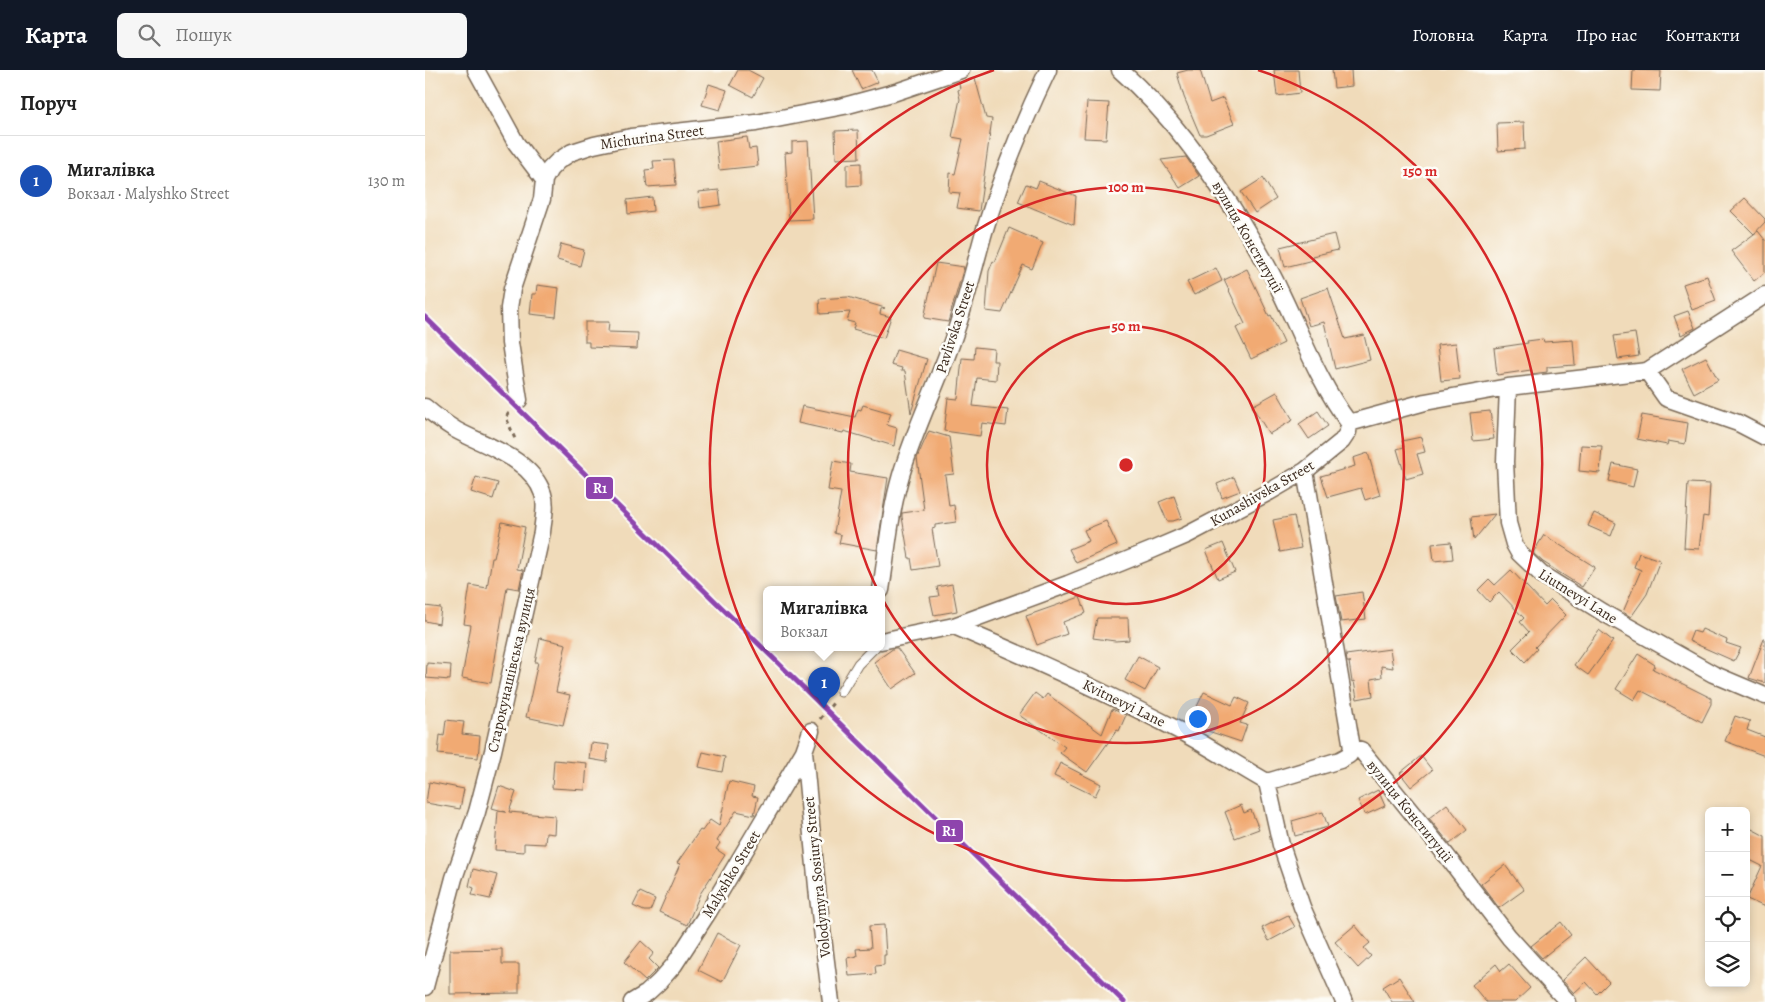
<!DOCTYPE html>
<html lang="uk">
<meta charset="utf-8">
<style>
:root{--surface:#fff;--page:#f6f6f6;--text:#222;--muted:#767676;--line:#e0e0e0;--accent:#111827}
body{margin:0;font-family:Alegreya,serif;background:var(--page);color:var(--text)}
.controls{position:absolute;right:15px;bottom:15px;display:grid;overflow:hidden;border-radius:8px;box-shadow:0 2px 8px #0003}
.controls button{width:45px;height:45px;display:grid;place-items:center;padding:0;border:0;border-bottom:1px solid var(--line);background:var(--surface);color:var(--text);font:25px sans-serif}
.you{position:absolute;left:772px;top:648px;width:18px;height:18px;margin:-12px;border:4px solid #fff;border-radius:50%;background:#1a73e8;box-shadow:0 0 0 8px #1a73e833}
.badge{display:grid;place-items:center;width:32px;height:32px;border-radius:50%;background:var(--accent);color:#fff;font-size:16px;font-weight:700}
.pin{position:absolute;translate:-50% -41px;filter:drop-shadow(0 1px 2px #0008)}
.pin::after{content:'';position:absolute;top:26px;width:18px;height:15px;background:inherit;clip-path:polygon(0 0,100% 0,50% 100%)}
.popup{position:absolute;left:338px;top:516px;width:122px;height:65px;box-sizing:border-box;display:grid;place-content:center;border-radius:8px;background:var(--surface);filter:drop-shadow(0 1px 4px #0005);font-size:16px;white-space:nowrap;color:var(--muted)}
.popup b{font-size:19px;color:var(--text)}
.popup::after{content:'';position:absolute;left:50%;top:100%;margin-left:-10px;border:10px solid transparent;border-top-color:var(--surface)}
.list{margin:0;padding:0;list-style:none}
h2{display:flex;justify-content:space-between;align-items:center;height:65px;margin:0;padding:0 20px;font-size:21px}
h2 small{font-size:16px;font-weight:400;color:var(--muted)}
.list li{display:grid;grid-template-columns:32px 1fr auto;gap:15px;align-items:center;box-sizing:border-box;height:90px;padding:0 20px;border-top:1px solid var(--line)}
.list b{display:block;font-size:19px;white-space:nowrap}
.list p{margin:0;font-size:16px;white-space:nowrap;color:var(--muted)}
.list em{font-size:16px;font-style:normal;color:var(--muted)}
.icon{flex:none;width:28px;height:28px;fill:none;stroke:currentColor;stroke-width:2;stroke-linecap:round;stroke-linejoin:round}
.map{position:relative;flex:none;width:1340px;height:932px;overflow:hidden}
header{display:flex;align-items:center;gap:30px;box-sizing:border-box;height:70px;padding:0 25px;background:var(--accent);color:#fff}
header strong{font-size:24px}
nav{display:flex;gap:28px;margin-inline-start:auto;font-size:18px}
.search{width:350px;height:45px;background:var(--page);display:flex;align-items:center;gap:12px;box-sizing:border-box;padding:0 18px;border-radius:8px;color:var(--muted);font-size:19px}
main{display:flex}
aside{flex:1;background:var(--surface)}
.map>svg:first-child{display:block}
</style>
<header>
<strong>Карта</strong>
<div class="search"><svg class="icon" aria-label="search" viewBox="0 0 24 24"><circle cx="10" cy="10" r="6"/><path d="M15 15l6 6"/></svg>Пошук</div>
<nav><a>Головна</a><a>Карта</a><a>Про нас</a><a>Контакти</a></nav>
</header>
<main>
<aside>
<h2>Поруч<small></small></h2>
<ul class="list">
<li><span class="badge" style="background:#1a4fb4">1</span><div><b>Мигалівка</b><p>Вокзал · Malyshko Street</p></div><em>130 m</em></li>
</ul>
</aside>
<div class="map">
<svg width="1340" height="932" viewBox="0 0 1340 932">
<rect width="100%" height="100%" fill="#fdfcf7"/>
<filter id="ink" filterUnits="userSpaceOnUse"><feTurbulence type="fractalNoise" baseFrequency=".02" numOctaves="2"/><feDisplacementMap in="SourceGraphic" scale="10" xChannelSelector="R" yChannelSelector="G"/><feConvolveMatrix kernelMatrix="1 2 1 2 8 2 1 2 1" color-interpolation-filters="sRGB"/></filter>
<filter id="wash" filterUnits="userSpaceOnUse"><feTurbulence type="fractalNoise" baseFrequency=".0096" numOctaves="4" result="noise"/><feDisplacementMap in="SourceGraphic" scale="20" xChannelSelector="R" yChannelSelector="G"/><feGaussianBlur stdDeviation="1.12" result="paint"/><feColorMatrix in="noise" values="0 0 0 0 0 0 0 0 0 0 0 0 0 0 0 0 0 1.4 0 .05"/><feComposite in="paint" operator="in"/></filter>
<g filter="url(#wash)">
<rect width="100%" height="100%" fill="#f0dbba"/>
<g id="blocks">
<path fill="#f1aa73" d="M313 0H323L338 8 328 27 305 15Z
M427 0H447L453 12 436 19Z
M763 0H775L785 33 798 28 809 54 781 65H775L759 27 752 3Z
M849 0H873L875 23 852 26Z
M907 0H926L927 16 909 18Z
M1208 0 1236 1 1235 21 1207 20Z
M550 8 561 48 567 49 554 141 532 138 535 123 524 122 525 103 530 104 538 69 527 67 535 29 533 20 535 19 534 13Z
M284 14 302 20 295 40 277 35Z
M662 32 684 33 681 69 659 68Z
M1099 52 1100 79 1073 81 1072 53Z
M433 60 434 88 411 89 410 61Z
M322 67 324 79 331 78 333 96 294 100 291 71Z
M383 71 388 149 364 150 360 83 367 82V72Z
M761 87 774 106 755 118 736 90Z
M249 90 251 115 222 117 220 100 229 99 228 91Z
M436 93V115L422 116V94Z
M838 108 851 129 830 143 816 122Z
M614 111 651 126 649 155 593 132 601 114 611 118Z
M294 120 296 135 275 138 273 122Z
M227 127 228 141 203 144 202 130Z
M1320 128 1340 149V152L1329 164 1333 161 1340 170V202L1329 211 1306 181 1329 164 1306 141Z
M584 158 618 173 607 199 598 195 577 243 561 241 564 201 568 191 570 192Z
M909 164 913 180 887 186 888 190 860 197 855 177Z
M136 174 159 180 155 196 132 190Z
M511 193 539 197 523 252 499 248Z
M791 198 797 211 769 225 762 212Z
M822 199 844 246 846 245 859 273 826 289 811 258 820 254 799 210Z
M1282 206 1291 231 1267 240 1258 214Z
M112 215 134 218 131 247 105 244 107 224H111Z
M903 218 920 269 939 265 945 290 910 299 899 252 884 256 875 228Z
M423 227 460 238 456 239 455 244 466 247 459 268 428 259 430 253 422 251 425 242 395 244 394 229Z
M1263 241 1270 258 1256 265 1249 246Z
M160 252H184L183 262 213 263 212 279 164 277V272H160Z
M1210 263 1214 286 1193 289 1189 266Z
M1118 269 1119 272 1148 270 1150 295 1122 297V302L1107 304 1106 300 1072 305 1069 278 1103 273 1102 271Z
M1031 273 1035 309 1016 311 1012 275Z
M550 277 569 279 568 291H572L571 310 552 308 548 336 583 340 581 356 557 353 555 366 519 361 523 328 533 329 537 288 549 289Z
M471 280 502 289 486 343 480 301H476L477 298 466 295Z
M1281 287 1293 310 1269 323 1257 299Z
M852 322 868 350 844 364 827 336Z
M438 335 466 343 462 355 472 358 469 376 419 361 418 363 373 353 377 336 430 347 433 339 436 340Z
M893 341 903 356 884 369 874 354Z
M1065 341 1069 369 1048 371 1045 343Z
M1217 345 1263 353 1260 374 1243 371 1242 375 1212 369Z
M504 361 524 367 529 404 520 405 524 436 529 435 531 452 510 455V458L507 459 513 496 488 500 486 488H484L477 447V443L499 440 492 388Z
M996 367 1000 382 992 384 998 404 981 409 972 379 979 377 977 371Z
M1156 375 1177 376 1175 403 1154 401Z
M943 383 955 425 940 430 936 418 903 427 896 406 930 396 928 388Z
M408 391 426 394 425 402 463 408 452 480 414 473 416 465 409 463 416 422 403 420Z
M1188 394 1212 399 1208 417 1184 411Z
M51 407 73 413 68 429 46 422Z
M809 407 815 421 797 428 792 414Z
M1263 413 1285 414 1283 447 1278 446 1274 479 1259 478Z
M749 426 757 448 748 451H742L734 432Z
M1169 443 1191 453 1186 466 1163 456Z
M1070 444 1049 470 1046 447Z
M869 446 876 478 855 482 848 450Z
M681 451 692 475 651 493 644 479 664 471 659 460Z
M77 452 100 457 92 499 98 500 94 519 82 517 66 613 37 608 46 555 39 554 45 515 62 518 67 488H69Z
M1119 465 1170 497 1157 517 1118 492 1109 484V481Z
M1026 472 1028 489 1009 491 1007 474Z
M798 473 810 502 793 509 781 480Z
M1214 483 1235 490 1222 524 1206 547 1198 542 1216 500 1209 497Z
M1086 500 1120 536 1126 530 1141 545 1110 577 1112 579 1100 592 1087 579 1104 562 1095 552 1099 548 1074 522 1064 532 1053 520 1064 509 1070 515Z
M527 514 532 541 509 545 505 527 514 526 512 517Z
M937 522 941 549 916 552 911 526Z
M655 527 661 543 638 552 642 564 612 575 601 546Z
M0 536 16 538 14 554 0 551Z
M672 548H703L704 570 690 571 668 568Z
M1277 559 1302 570 1301 573 1316 578 1309 591 1264 571 1268 561 1275 563Z
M1174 560 1188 571 1163 605 1149 595Z
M115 568 141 574 131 622 145 625 138 655 101 647 113 592H110Z
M1339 569H1340V613L1324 608Z
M469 578H472L490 603 467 619 449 592Z
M965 579 968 598 956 596 957 607 946 609 948 626 932 629 929 611 927 612 924 592H926H922L921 585Z
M1213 584 1230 595 1228 599 1286 628V634L1277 652 1215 620 1209 630 1191 619Z
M713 586 733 597 720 621 700 610Z
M2 593 26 595 25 610 1 608Z
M779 622 807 635 811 627 824 633 815 653 822 655 816 672 783 661 764 653Z
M610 623 618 629 622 624 677 664 687 639 701 645 694 661 692 660 662 702 635 683 640 677 594 645Z
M1310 646 1325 651 1322 660 1340 667V686L1300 671Z
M21 650 39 652 37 664 55 666 53 688 13 684 15 665 19 666Z
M166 673 184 675 182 692 164 689Z
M278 682 300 687 297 702 274 697Z
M996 686 1007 700 986 717 975 703Z
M129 690 162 693 160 720 127 718Z
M635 693 676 714 670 726 629 706Z
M304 711 329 717 327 726 333 727 329 745 311 741 292 771 295 773 291 779 300 785 275 824 262 855 234 842 255 794 252 793 275 760 277 761 285 750 294 756Z
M4 712 39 719 35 739 1 733Z
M74 716 91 722 84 742 130 746 129 764 121 763 120 774 99 773V782L70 780 73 741 81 742 67 738Z
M953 720 960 736 940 745 933 730Z
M1022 734 1042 760 1025 774 1004 748Z
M816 735 819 743 826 740 834 759 810 768 800 742Z
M898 742 903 757 870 766 867 751Z
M1321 756 1340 766V837L1322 829 1337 796 1321 788Z
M1080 795 1099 820 1074 838 1056 814Z
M48 799 72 805 65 829 47 825 49 818 44 816Z
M215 822 230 829 225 841H219L208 836Z
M863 845 870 857 844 871 837 858Z
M1136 852 1146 865 1117 888 1106 876Z
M459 855 461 885H459V895L450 896 451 904 424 906 422 888 432 886 431 879 446 878 444 856Z
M930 855 945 873 939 878 946 886 933 898 910 872Z
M292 863 316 875 297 912 273 900Z
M216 871 229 883 224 889 233 898 220 911 199 892Z
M77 879V894H94V923L25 924V880Z
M1161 887 1184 912 1172 924 1161 912 1149 923 1137 910Z
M1071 894 1076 901 1084 894 1105 918 1090 932H1061L1047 915Z
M974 907 990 932H967L958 917Z"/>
</g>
</g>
<g filter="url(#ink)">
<use href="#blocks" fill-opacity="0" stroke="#7a6855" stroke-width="1"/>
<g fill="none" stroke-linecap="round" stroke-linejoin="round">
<g stroke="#7a6855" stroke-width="11">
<path id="lane" d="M416 622 433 594 450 577"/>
</g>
<g stroke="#7a6855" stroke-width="19">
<path id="street" d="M51 0 91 73 119 110
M695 0C744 43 780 94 814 148 828 172 844 196 855 221 877 266 894 313 924 353
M1222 301 1241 328 1313 353 1340 367
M1083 317 1080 392 1083 453 1089 474 1094 483 1116 504 1177 542 1288 604 1340 626
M94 330 85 273 84 238 87 219 117 129 119 110 125 99 133 91 147 82 169 75 206 67 331 53 419 36 471 22 536 0
M0 337C9 345 20 353 31 360 60 376 106 388 118 424 122 436 118 450 117 462L68 681 52 742 29 808 0 917
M880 401 927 678 936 680 1021 785 1084 867 1143 932
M456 520C462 482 465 442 476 405 491 355 515 309 531 260 542 228 550 194 559 162 576 107 598 52 623 0
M529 556C605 588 680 622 753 660 783 676 812 695 842 712L856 775 877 837 919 932
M456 571 529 556 643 514 727 480 762 465 844 422 880 401 917 371 923 362 924 353 1000 332 1083 317 1222 301 1340 225
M379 681 393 827 406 932
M842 712 915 690 924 685 927 678
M207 932 222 923 234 912 249 895 284 841 379 681 386 661"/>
</g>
<path stroke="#7a6855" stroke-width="3" stroke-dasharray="4 4" stroke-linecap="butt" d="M84 343 81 347 90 369
M395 649 408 633"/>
<use href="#lane" stroke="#fff" stroke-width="9"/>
<use href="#street" stroke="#fff" stroke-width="16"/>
<g stroke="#fdfcf7" stroke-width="9">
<path id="rail-1" d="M0 247 699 932"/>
</g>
<use href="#rail-1" stroke="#8e44ad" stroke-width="5"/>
</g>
</g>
<g fill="none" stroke="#d62828" stroke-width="2.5">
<circle cx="701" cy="395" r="139"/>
<circle cx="701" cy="395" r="278"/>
<path d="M833 0A416 416 0 1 1 569 0"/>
</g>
<g text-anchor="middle" stroke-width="5" stroke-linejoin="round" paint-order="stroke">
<g font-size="15" fill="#3b2a1e" stroke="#fdfcf7">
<text transform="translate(227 67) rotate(-8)" y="5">Michurina Street</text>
<text transform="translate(823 167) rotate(60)" y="5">вулиця Конституції</text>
<text transform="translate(530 257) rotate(-72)" y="5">Pavlivska Street</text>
<text transform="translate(837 423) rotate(-30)" y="5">Kunashivska Street</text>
<text transform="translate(1153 526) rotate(32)" y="5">Liutnevyi Lane</text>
<text transform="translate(86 600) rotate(-77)" y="5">Старокунашівська вулиця</text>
<text transform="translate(699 633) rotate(26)" y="5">Kvitnevyi Lane</text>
<text transform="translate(985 741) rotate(51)" y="5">вулиця Конституції</text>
<text transform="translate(306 804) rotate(-59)" y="5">Malyshko Street</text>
<text transform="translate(392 807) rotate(-96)" y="5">Volodymyra Sosiury Street</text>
</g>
</g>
<circle cx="701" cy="395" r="8" fill="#d62828" stroke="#fdfcf7" stroke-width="2.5"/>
<g font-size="15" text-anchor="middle" font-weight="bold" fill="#d62828" stroke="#fdfcf7" stroke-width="5" stroke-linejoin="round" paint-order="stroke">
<text x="995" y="106">150 m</text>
<text x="701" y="122">100 m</text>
<text x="701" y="261">50 m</text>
</g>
<g stroke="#fdfcf7" stroke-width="2">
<rect x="160" y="406" width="29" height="24" rx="5" fill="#8e44ad"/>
<rect x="510" y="749" width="29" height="24" rx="5" fill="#8e44ad"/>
</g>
<g font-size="14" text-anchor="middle" font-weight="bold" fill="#fff">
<text x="175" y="423">R1</text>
<text x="524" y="766">R1</text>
</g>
</svg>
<div class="controls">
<button>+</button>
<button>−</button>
<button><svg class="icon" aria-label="locate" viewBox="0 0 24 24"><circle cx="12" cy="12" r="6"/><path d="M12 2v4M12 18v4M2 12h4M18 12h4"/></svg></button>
<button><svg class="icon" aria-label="layers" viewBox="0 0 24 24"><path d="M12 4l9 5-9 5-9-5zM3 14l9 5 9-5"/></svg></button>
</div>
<div class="you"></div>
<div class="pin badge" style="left:399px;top:638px;background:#1a4fb4">1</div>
<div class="popup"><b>Мигалівка</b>Вокзал</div>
</div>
</main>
